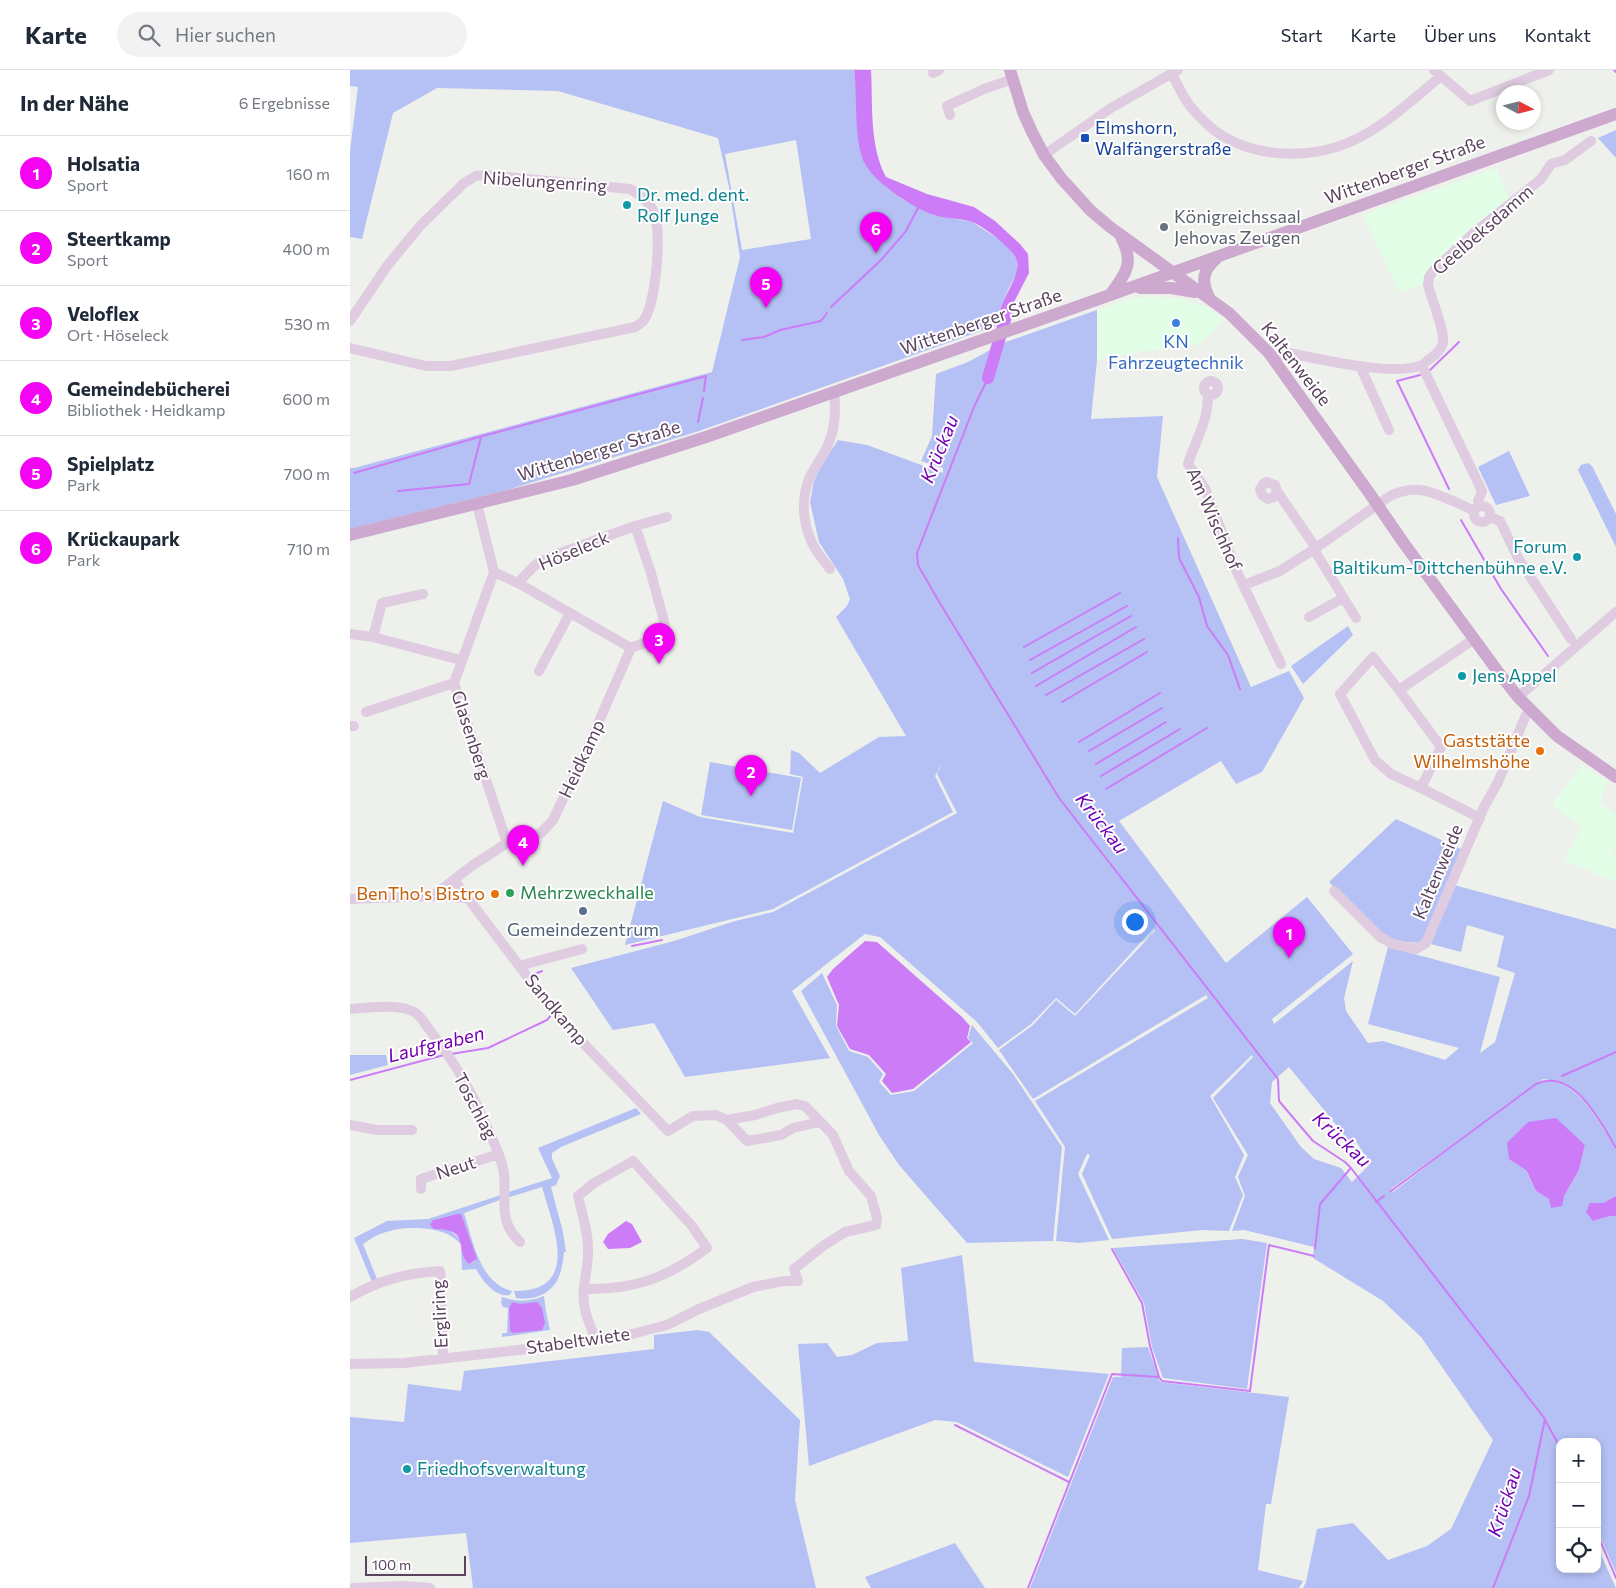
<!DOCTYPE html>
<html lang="de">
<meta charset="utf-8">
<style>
:root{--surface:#fff;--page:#f2f2f3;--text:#1f2937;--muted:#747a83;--line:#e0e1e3;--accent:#f304f3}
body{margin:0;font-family:Commissioner,sans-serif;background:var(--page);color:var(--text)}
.controls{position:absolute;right:15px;bottom:15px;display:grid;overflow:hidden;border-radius:10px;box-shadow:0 2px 8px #0003}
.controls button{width:45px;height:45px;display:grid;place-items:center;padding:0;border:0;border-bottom:1px solid var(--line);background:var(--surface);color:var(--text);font:25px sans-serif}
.compass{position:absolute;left:1146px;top:15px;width:45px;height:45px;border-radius:50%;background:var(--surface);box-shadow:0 2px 8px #0003;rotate:97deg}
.scale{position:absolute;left:15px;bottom:12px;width:101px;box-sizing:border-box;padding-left:5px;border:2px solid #5a435c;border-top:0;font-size:14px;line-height:18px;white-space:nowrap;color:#5a435c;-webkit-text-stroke:4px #fff;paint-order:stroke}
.you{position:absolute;left:784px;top:851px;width:18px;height:18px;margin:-12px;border:4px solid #fff;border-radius:50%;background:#1a73e8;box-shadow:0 0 0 8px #1a73e833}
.badge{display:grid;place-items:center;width:32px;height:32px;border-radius:50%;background:var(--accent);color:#fff;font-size:16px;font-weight:700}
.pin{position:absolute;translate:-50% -41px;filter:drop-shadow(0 1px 2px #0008)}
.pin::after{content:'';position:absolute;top:26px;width:18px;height:15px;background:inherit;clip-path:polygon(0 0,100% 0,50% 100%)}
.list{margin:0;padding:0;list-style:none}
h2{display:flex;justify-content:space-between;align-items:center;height:65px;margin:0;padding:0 20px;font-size:21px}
h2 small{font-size:16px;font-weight:400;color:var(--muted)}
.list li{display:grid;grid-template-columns:32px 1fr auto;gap:15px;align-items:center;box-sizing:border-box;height:75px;padding:0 20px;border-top:1px solid var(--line)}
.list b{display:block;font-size:19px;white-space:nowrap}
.list p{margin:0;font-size:16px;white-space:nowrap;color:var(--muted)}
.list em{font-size:16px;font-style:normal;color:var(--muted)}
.icon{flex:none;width:28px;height:28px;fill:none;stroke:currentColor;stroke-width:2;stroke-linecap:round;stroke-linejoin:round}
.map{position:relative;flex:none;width:1266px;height:1518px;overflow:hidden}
header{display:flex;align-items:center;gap:30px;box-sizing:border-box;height:70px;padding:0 25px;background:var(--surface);border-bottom:1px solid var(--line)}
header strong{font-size:24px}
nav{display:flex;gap:28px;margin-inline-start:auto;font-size:18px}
.search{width:350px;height:45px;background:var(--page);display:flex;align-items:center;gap:12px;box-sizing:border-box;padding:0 18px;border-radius:28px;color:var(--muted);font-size:19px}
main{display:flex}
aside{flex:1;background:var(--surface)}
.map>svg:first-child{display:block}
</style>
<header>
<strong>Karte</strong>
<div class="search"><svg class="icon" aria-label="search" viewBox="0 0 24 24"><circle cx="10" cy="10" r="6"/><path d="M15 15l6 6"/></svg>Hier suchen</div>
<nav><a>Start</a><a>Karte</a><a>Über uns</a><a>Kontakt</a></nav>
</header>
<main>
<aside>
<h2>In der Nähe<small>6 Ergebnisse</small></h2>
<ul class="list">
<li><span class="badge">1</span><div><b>Holsatia</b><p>Sport</p></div><em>160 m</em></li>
<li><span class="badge">2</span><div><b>Steertkamp</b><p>Sport</p></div><em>400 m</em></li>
<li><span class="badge">3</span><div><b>Veloflex</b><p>Ort · Höseleck</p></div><em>530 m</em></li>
<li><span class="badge">4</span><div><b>Gemeindebücherei</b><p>Bibliothek · Heidkamp</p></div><em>600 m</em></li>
<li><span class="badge">5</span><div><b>Spielplatz</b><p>Park</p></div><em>700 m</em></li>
<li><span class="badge">6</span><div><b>Krückaupark</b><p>Park</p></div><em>710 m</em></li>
</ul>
</aside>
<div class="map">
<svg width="1266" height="1518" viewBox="0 0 1266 1518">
<rect width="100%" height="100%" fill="#eef0ec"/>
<path fill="#e3fee7" d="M1146 98 1160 130 1074 214 1049 222 1013 145Z
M802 226 831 229 856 237 875 249 850 274 796 281 747 290V240L781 229Z
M1232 695 1257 711 1250 734 1266 744V779L1262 787 1266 789V812L1214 790 1232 757 1202 735Z"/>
<path fill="#b5c0f4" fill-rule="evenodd" d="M0 0H504L515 94 525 106 537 118 552 129 584 145 622 152 656 174 667 190V203L658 220 650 239 648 255 349 361 157 420 0 459V398H4L362 302 390 187 379 117 368 68 208 21 87 18 43 43 12 169 0 167V81L8 17 0 16ZM446 70 461 169 392 180 375 84Z
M1266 60V88L1248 68Z
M747 240V290L741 349 813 346 807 407 901 617 939 601 954 628 912 702 886 714 871 691 769 751 876 893 957 827 1003 884 922 949 924 954 1003 891 994 928 996 941 1018 973 1033 971 1095 990 1109 978 1018 954 1038 877 1150 907 1130 983 1145 972 1165 903 1147 897 1154 866 1117 855 1111 882 1081 874 1104 815 1266 859V1076C1248 1046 1233 1012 1193 1009L1188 1013C1218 1004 1240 1037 1254 1060 1258 1066 1265 1074 1266 1080 1266 1092 1266 1114 1266 1126L1253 1133H1240L1243 1151 1260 1146H1266V1503L1247 1459V1372H1210V1499H1247V1476L1266 1518H953L956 1512 967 1459 1003 1453 1038 1490 1077 1476 1101 1459 1143 1370 1071 1267 1033 1231 963 1188 964 1177 894 1160 882 1161 895 1126 888 1107 898 1085 863 1028 903 987 902 985 860 1026 894 1085 885 1107 893 1125 879 1161 852 1160 762 1169 732 1104 740 1085 737 1084 728 1104 759 1170 729 1173 706 1171 715 1077 685 1031 858 928 856 925 683 1029 649 980 683 955 706 930 725 946 805 861 804 858 725 944 706 928 681 954 648 978 627 952 530 867 515 864 442 921 480 988 335 1007 304 953 263 960 221 898 324 871 385 851 423 842 607 743 587 704 593 692 585 706 603 742 423 839 275 875 313 731 350 747 443 763 453 707 440 704 441 680 449 683 470 703 529 667 556 666 486 547 497 536 500 529 493 509 469 472 460 432 464 411 471 396 488 370 517 375 593 403V398L571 391 582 366 586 304 618 292 653 273ZM939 997 1005 1078 1003 1066 1020 1094 1002 1112 991 1098 964 1089 951 1077 920 1033 922 1012ZM1138 1049 1043 1122 1041 1120V1119ZM1220 1062 1235 1075 1229 1100 1214 1126 1199 1129 1186 1121 1176 1101Z
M1159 381 1180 426 1146 435 1128 397Z
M1238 393 1242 396 1266 444V477L1228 400 1231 395Z
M998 556 1003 565 953 614 941 596Z
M360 692 451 708 442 760 351 745Z
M1046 749 1113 780 1071 873 1045 871 1022 856 979 812Z
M472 903 487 935 486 956 499 981 518 987 533 1004 529 1012 541 1025 564 1021 623 973 618 968 622 955 663 1004 712 1077 703 1171 617 1173 549 1095 529 1065 451 921Z
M0 985H36L38 995 0 1005Z
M286 1038 291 1044 211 1077 202 1083V1089L210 1106 206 1115 201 1117 213 1162 216 1182H214C212 1203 208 1220 186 1227 179 1229 172 1229 166 1228L164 1221C232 1222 203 1156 192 1117L156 1128V1123L202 1108 188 1078Z
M151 1125 150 1130 114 1143C123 1170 129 1213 162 1221L160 1225C145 1228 132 1210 126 1199L112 1200 111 1175C98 1155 54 1155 33 1163 26 1165 19 1170 13 1174L27 1209 22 1212 4 1168 37 1151 78 1149ZM95 1147 126 1190 119 1194C112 1188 115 1179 111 1172 106 1162 92 1157 83 1150Z
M892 1169 917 1173 897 1319 813 1308 802 1277 794 1233 763 1178Z
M612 1185 624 1292 759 1304 718 1407 607 1352 585 1350 459 1396 448 1274 477 1273 487 1287 502 1285 527 1273 558 1271 551 1198Z
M194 1226 196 1242 200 1260 152 1267V1263H157L158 1238 153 1237 151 1233 152 1227C167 1232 179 1232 194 1226Z
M348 1260 359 1262 450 1350 445 1430 466 1518H123L116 1463 0 1473V1347L54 1352 58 1314 111 1321 114 1301 304 1279V1265Z
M798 1277 810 1312 939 1327 921 1434H916L908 1500 953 1511 949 1518H680L763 1307H771L772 1278Z
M605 1473 635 1518H521L515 1507Z"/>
<path fill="#cb7cf6" d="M504 0H521C523 35 519 75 536 107L577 124 624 137 645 151 670 174 678 184 679 203 664 232 661 249 648 255C650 249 649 242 651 237 656 223 670 205 667 191 664 179 633 156 622 152 610 148 596 149 584 145 563 138 526 114 515 94 503 71 508 26 504 0Z
M515 871 527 872 612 947 620 956 617 968 621 972 563 1019 542 1023 532 1011 536 1004 519 985 500 979 487 956 489 935 477 907 483 899Z
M1206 1048 1235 1075 1229 1100 1214 1126 1212 1136 1201 1138 1199 1129 1186 1121 1176 1100 1159 1089 1157 1073 1178 1052Z
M1266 1126V1146H1260L1243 1151 1236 1142 1240 1133H1253Z
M108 1144H111L127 1189 119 1194C104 1180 122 1159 84 1159L80 1155 83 1150Z
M276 1151 282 1154 292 1172 280 1178 258 1179 253 1172 258 1164Z
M162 1232 170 1234 187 1232 192 1238 195 1253 192 1260 163 1263 160 1261 159 1238Z"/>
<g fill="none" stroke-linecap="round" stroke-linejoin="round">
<path stroke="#cb7cf6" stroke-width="2" d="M1264 0 1266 2
M481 237 531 190 556 161 569 136
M392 270 414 267 430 260 471 251 477 243
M1080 300 1109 272
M1070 305 1047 311 1099 419
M638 308 624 337 567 483 568 495 588 530 709 728 928 1009 929 1031 963 1071 995 1092 1001 1098 1195 1349 1179 1426 1143 1518
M348 352 353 328
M4 403 129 367 356 306 354 321
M48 421 119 414 131 367
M1111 450 1151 519 1198 586
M828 468 829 488 849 527 857 556 878 585 890 619
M674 577 770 523
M680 590 777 536
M682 603 781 546
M686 616 786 557
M696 625 794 569
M712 632 797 582
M729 672 810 623
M739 681 812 638
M746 694 816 652
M751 706 830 659
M756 719 857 658
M282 876 312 870
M184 909 185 904 192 901
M101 984 138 978 197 950 202 944
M1212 1006 1266 982
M0 1010 94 985
M1041 1121 1186 1014C1223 997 1251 1052 1266 1078
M1026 1132 1034 1126
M762 1179 792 1233 800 1276 809 1307
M965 1179 970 1134 1000 1099
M1195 1350 1210 1377
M605 1355 719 1412
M1247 1463 1266 1508
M678 1518 762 1304 809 1307 812 1311 900 1321 919 1175 964 1186"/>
<path stroke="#cb7cf6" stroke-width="12" d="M638 308 659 236"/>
<path stroke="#dfcce1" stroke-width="10" d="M1084 0 1120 31 1199 0
M583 3 589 0
M821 3C827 13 833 27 840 36 850 48 864 62 878 69 914 88 964 88 1000 72 1034 57 1062 30 1090 7
M600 45 597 36 634 19 663 9
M694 85 761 38 828 0
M0 251 37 196 70 156 114 113 126 106 136 105 280 119C291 125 300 132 304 143 312 163 306 233 294 250 292 253 288 255 285 257L101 296H76L0 278
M924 289 928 286 939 283C970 289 1043 307 1072 295 1075 293 1078 290 1081 288 1086 284 1091 280 1093 273 1095 260 1081 229 1078 214L1079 207 1083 201 1125 162 1191 109 1201 94 1215 90 1241 71
M1010 296 1039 360
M1074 300 1132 421 1128 431 1129 436
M854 318a7 7 0 1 1 14 0a7 7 0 1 1-14 0Z
M858 325C858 353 846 368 838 394L855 418 887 502 931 594
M927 421 924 427 918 429 912 425 910 419 914 413 917 412 925 415 927 421 966 478 1040 426C1065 414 1079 421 1103 431 1110 434 1117 437 1124 441
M127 434 144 502 104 613 157 773
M1124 444a8 8 0 1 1 16 0a8 8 0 1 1-16 0Z
M1140 447 1150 451 1168 488 1221 569
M480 499C474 491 466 482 462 473 453 453 451 430 459 409 464 397 473 387 478 375 485 359 486 339 484 322
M144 502 168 513 281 578
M168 513 185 495 202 486 285 456 317 447
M894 515 930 501 966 478V483L1006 548
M959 547 993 528
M0 564 23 567 111 590
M23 567 32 533 73 524
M1124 569 1049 620 1091 677 1071 718 1130 748
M281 578 294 573 315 555 301 503 285 456
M189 601 220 543
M1049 620 1023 587 990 624 1025 690 1041 704 1071 718
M1168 627 1266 542
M16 642 104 613
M0 656H4
M984 821 1030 867 1043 874 1066 879 1076 873 1134 737 1148 712 1176 645 1181 642
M83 826 123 795 157 773 191 763 203 750 239 674 281 578
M0 829 83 826 117 828
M169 896 232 879
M0 939C18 938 48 933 64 942 70 945 75 954 79 959 104 991 125 1027 140 1064 146 1077 152 1090 154 1104 157 1131 147 1150 170 1172
M377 1050 397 1071 431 1065 443 1058 469 1052
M0 1055 27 1060H62
M71 1119V1109L149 1084
M234 1219C284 1220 317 1208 357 1178L342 1156 283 1091 244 1113 228 1126C232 1144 239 1164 238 1183 238 1195 235 1206 234 1218 231 1236 239 1253 246 1270
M0 1227C30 1210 56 1203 90 1201L91 1210 93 1288
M0 1294 54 1293 212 1275 282 1264 317 1255 349 1239 403 1217 434 1211H448L444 1199 473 1176 495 1162 526 1155 527 1148 521 1126 499 1101 483 1065 455 1036 447 1034 427 1038 405 1045 377 1050 366 1045 343 1046 318 1061 208 947 104 810
M3 1518 53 1516 80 1518"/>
<path stroke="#cda9d0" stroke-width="12" d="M660 0 673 42 682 62 694 85 711 108 740 140 760 157 879 243 919 283 1020 424 1053 472 1149 603 1168 627 1207 666 1266 707
M790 218H821L845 222
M760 225C776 203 785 194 771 167
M860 229C851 212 852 201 866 189
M0 465 222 410 356 367 746 230 1266 44"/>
</g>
<rect fill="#1a4fb4" stroke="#fff" stroke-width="2" x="730" y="63" width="10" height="10" rx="2.5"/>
<g fill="#0f9aa8" stroke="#fff" stroke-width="2">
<circle cx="277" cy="135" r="5"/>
<circle cx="1227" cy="487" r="5"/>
<circle cx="1112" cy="606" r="5"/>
<circle cx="57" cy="1399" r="5"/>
</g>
<circle fill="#6b7280" stroke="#fff" stroke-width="2" cx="814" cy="157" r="5"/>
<circle fill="#3f7fe0" stroke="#fff" stroke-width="2" cx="826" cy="253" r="5"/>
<g fill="#e8710a" stroke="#fff" stroke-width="2">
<circle cx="1190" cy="681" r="5"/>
<circle cx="145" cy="824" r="5"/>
</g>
<circle fill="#2e9e5b" stroke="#fff" stroke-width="2" cx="160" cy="823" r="5"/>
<circle fill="#5c6f8a" stroke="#fff" stroke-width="2" cx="233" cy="841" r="5"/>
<g text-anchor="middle" stroke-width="4" stroke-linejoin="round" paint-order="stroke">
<g font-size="18" fill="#164399" stroke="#fff" text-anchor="start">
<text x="745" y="64">Elmshorn,<tspan x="745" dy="21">Walfängerstraße</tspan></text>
</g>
<g font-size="18" fill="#5a435c" stroke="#fff">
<text transform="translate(1055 100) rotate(-20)" y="6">Wittenberger Straße</text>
<text transform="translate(195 112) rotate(4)" y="6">Nibelungenring</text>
<text transform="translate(1133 160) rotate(-41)" y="6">Geelbeksdamm</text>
<text transform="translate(631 252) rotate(-19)" y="6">Wittenberger Straße</text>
<text transform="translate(946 294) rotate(52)" y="6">Kaltenweide</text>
<text transform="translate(249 381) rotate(-17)" y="6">Wittenberger Straße</text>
<text transform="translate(864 449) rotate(66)" y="6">Am Wischhof</text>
<text transform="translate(224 481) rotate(-23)" y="6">Höseleck</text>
<text transform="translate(121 665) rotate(72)" y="6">Glasenberg</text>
<text transform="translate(232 689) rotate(-65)" y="6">Heidkamp</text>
<text transform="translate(1088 802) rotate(-67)" y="6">Kaltenweide</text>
<text transform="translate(206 940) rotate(50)" y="6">Sandkamp</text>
<text transform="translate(125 1036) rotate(62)" y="6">Toschlag</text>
<text transform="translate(106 1098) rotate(-18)" y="6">Neut</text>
<text transform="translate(90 1244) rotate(-93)" y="6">Ergliring</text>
<text transform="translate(228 1271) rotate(-8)" y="6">Stabeltwiete</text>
</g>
<g font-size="18" fill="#0d838f" stroke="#fff" text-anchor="start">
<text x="287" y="131">Dr. med. dent.<tspan x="287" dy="21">Rolf Junge</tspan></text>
<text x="1217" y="483" text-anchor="end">Forum<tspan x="1217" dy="21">Baltikum-Dittchenbühne e.V.</tspan></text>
<text x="1122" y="612">Jens Appel</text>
<text x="67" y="1405">Friedhofsverwaltung</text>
</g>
<g font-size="18" fill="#5b616d" stroke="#fff" text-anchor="start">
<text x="824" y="153">Königreichssaal<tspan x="824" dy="21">Jehovas Zeugen</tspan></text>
</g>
<g font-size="18" fill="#366cbe" stroke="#fff">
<text x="826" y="278">KN<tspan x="826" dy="21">Fahrzeugtechnik</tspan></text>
</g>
<g font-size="18" fill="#c56008" stroke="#fff" text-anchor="end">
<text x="1180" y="677">Gaststätte<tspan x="1180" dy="21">Wilhelmshöhe</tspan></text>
<text x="135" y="830">BenTho's Bistro</text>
</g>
<g font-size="18" fill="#27864d" stroke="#fff" text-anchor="start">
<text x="170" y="829">Mehrzweckhalle</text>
</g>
<g font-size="18" fill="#4e5e75" stroke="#fff">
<text x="233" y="866">Gemeindezentrum</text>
</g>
<g font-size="19" font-style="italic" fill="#7300b2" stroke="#fff">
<text transform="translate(589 379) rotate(-68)" y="7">Krückau</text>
<text transform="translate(752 753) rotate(52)" y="7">Krückau</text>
<text transform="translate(86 974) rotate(-14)" y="7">Laufgraben</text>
<text transform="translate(992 1069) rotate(43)" y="7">Krückau</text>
<text transform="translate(1154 1432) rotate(-72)" y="7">Krückau</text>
</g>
</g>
</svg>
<div class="controls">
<button>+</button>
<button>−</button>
<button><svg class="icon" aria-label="locate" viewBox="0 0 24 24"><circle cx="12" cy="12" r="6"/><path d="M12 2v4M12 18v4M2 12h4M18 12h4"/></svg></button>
</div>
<svg class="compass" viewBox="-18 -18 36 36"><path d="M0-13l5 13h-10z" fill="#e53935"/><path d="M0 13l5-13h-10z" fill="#747a83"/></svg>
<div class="scale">100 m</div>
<div class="you"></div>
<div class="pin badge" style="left:939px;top:888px">1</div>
<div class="pin badge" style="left:401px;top:726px">2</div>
<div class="pin badge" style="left:309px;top:594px">3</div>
<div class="pin badge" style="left:173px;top:796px">4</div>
<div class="pin badge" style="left:416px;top:238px">5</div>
<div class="pin badge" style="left:526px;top:183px">6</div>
</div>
</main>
